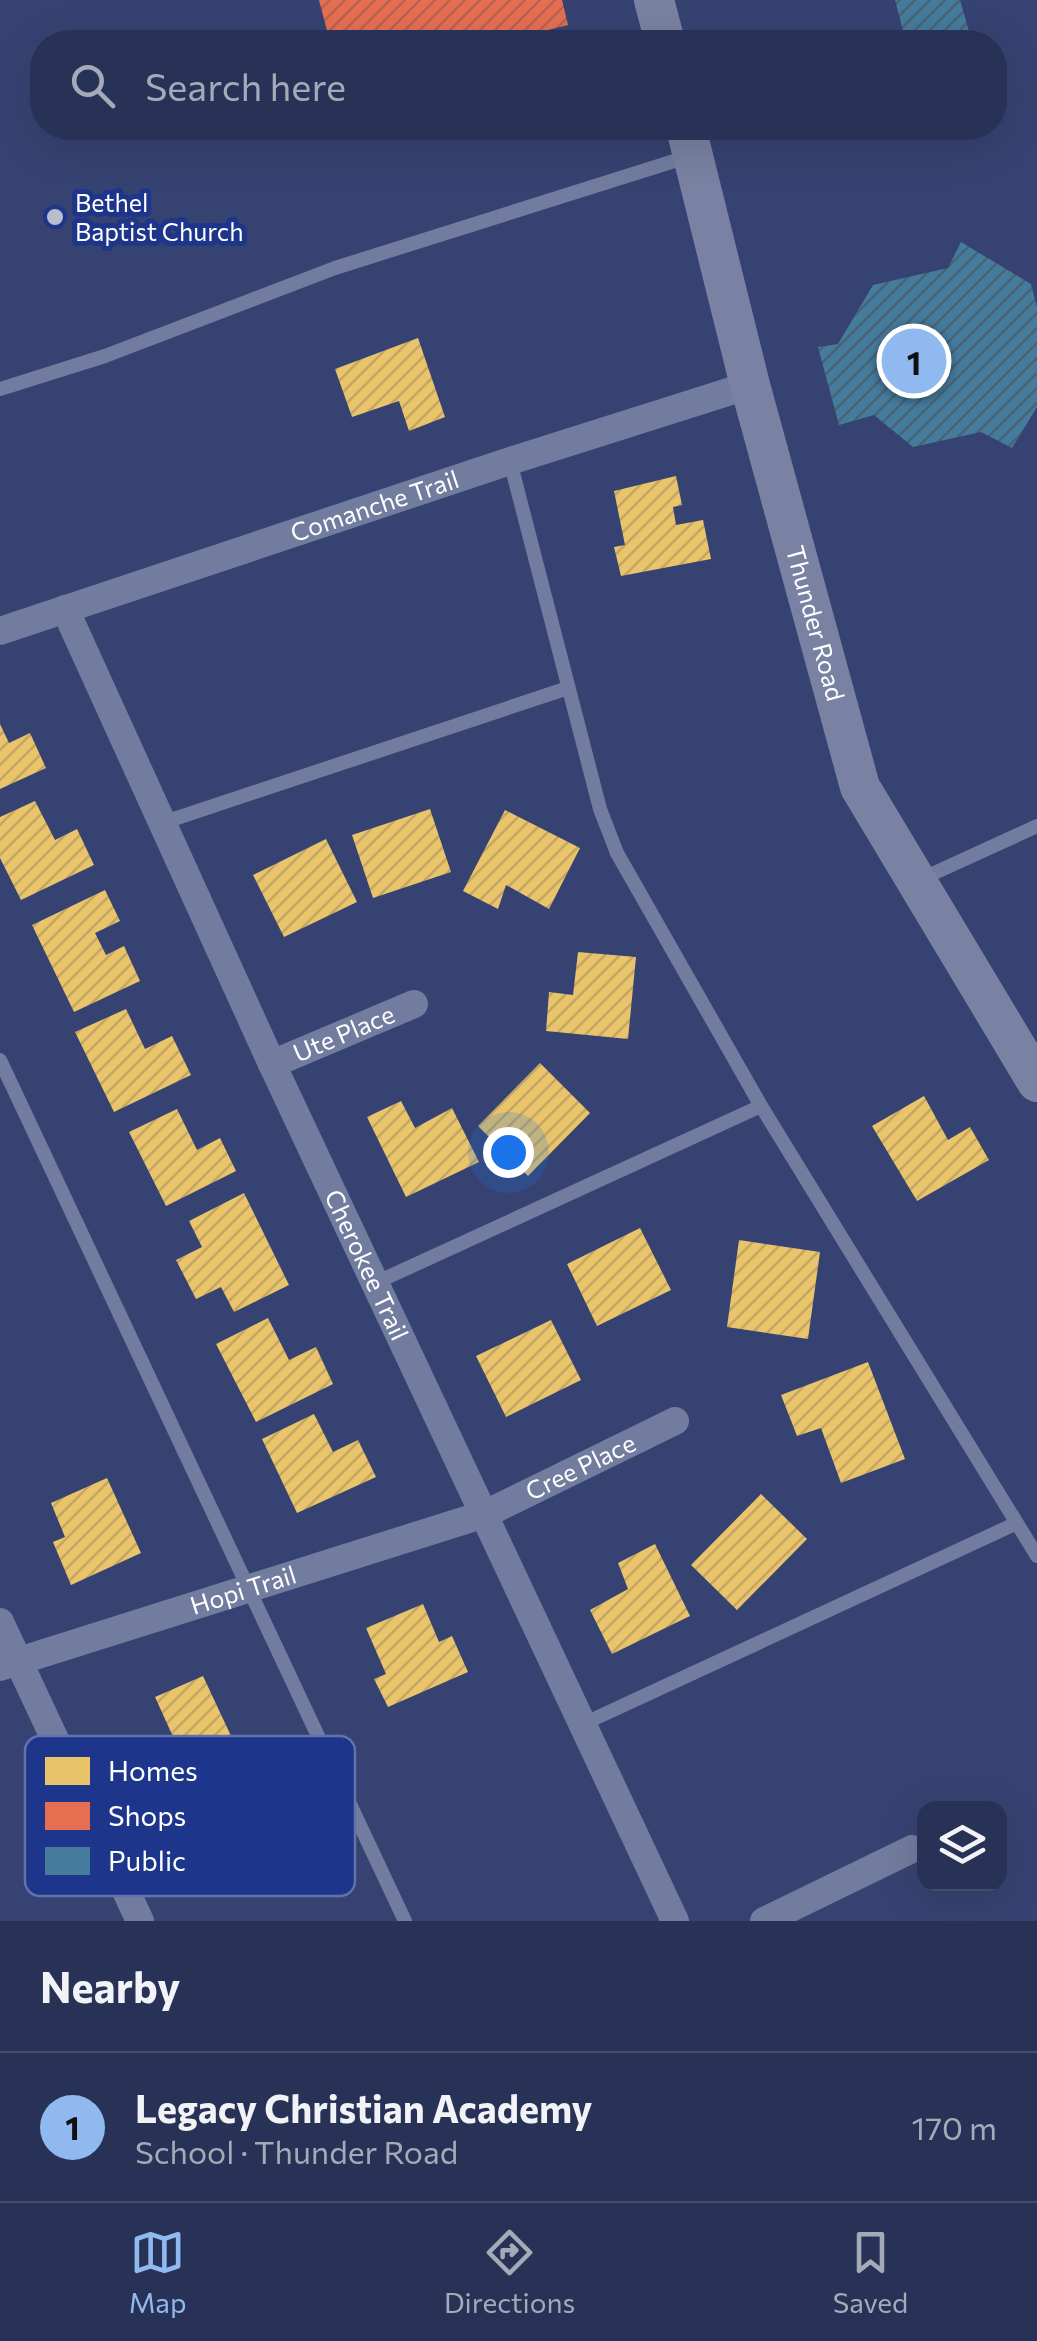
<!DOCTYPE html>
<meta charset="utf-8">
<style>
:root{--surface:#283256;--page:#343e60;--text:#f1f3f6;--muted:#a5aab9;--line:#444d6c;--accent:#90b9f0}
body{margin:0;font-family:Commissioner,sans-serif;background:var(--page);color:var(--text)}
.controls{position:absolute;right:30px;bottom:30px;display:grid;overflow:hidden;border-radius:20px;box-shadow:0 10px 40px #0002}
.controls button{width:90px;height:90px;display:grid;place-items:center;padding:0;border:0;border-bottom:2px solid var(--line);background:var(--surface);color:var(--text);font:50px sans-serif}
.you{position:absolute;left:508px;top:1152px;width:35px;height:35px;margin:-25px;border:8px solid #fff;border-radius:50%;background:#1a73e8;box-shadow:0 0 0 15px #1a73e833}
.badge{display:grid;place-items:center;width:65px;height:65px;border-radius:50%;background:var(--accent);color:#111;font-size:32px;font-weight:700}
.pin{position:absolute;translate:-50% -50%;border:5px solid #fff;box-shadow:0 2px 10px #0006}
.list{margin:0;padding:0;list-style:none}
h2{display:flex;justify-content:space-between;align-items:center;height:130px;margin:0;padding:0 40px;font-size:42px}
h2 small{font-size:32px;font-weight:400;color:var(--muted)}
.list li{display:grid;grid-template-columns:65px 1fr auto;gap:30px;align-items:center;box-sizing:border-box;height:150px;padding:0 40px;border-top:2px solid var(--line)}
.list b{display:block;font-size:38px;white-space:nowrap}
.list p{margin:0;font-size:32px;white-space:nowrap;color:var(--muted)}
.list em{font-size:32px;font-style:normal;color:var(--muted)}
.icon{flex:none;width:55px;height:55px;fill:none;stroke:currentColor;stroke-width:2;stroke-linecap:round;stroke-linejoin:round}
.map{position:relative;flex:none;width:1037px;height:1921px;overflow:hidden}
.search{position:absolute;background:var(--surface);box-shadow:0 10px 40px #0002;left:30px;right:30px;top:30px;height:110px;display:flex;align-items:center;gap:25px;box-sizing:border-box;padding:0 35px;border-radius:40px;color:var(--muted);font-size:38px}
.sheet{height:280px;background:var(--surface)}
nav{display:flex;justify-content:space-around;align-items:center;box-sizing:border-box;height:140px;border-top:2px solid var(--line);background:var(--surface);font-size:28px;color:var(--muted)}
nav a{display:grid;justify-items:center;gap:5px}
nav .on{color:var(--accent)}
.map>svg:first-child{display:block}
</style>
<div class="map">
<svg width="1037" height="1921" viewBox="0 0 1037 1921">
<defs>
<pattern id="homes-hatch" width="6" height="6" patternUnits="userSpaceOnUse" patternTransform="scale(2.5)"><rect width="6" height="6" fill="#e9c46a"/><path d="M-1 1l2-2M0 6l6-6M5 7l2-2" fill="none" stroke="#c2a662"/></pattern>
<pattern id="shops-hatch" width="6" height="6" patternUnits="userSpaceOnUse" patternTransform="scale(2.5)"><rect width="6" height="6" fill="#e76f51"/><path d="M-1 1l2-2M0 6l6-6M5 7l2-2" fill="none" stroke="#b86450"/></pattern>
<pattern id="public-hatch" width="6" height="6" patternUnits="userSpaceOnUse" patternTransform="scale(2.5)"><rect width="6" height="6" fill="#457b9d"/><path d="M-1 1l2-2M0 6l6-6M5 7l2-2" fill="none" stroke="#486474"/></pattern>
</defs>
<rect width="100%" height="100%" fill="#364372"/>
<path fill="url(#homes-hatch)" d="M418 338 445 417 409 431 399 401 352 417 335 369Z
M676 476 682 505 673 507 676 525 703 520 711 559 621 576 614 547 625 545 614 491Z
M0 724 9 743 30 733 46 768 0 789Z
M35 801 55 840 77 829 94 865 21 900 0 858V817Z
M430 809 451 872 373 898 352 835Z
M505 810 580 848 549 909 506 885 498 909 463 891Z
M326 839 357 902 284 937 253 875Z
M105 890 120 921 95 933 106 955 124 946 140 981 74 1012 32 925Z
M578 952 636 957 628 1039 546 1031 549 992 573 995Z
M126 1009 145 1049 172 1036 191 1075 114 1112 75 1032Z
M540 1063 590 1113 528 1176 478 1126Z
M924 1096 948 1140 970 1127 989 1160 917 1201 872 1126Z
M401 1101 415 1128 452 1108 479 1162 406 1197 367 1117Z
M177 1109 197 1150 220 1138 236 1171 166 1206 129 1132Z
M244 1193 289 1285 234 1312 221 1287 196 1299 176 1260 202 1247 189 1221Z
M640 1228 671 1290 597 1326 567 1264Z
M739 1240 820 1252 808 1339 727 1327Z
M268 1318 289 1360 316 1347 333 1384 256 1422 216 1344Z
M551 1320 581 1380 506 1417 476 1356Z
M868 1362 905 1459 841 1483 821 1428 797 1436 781 1395Z
M314 1414 333 1452 358 1440 376 1477 297 1513 262 1439Z
M107 1478 141 1553 71 1585 53 1542 65 1537 51 1503Z
M761 1494 807 1539 737 1610 691 1565Z
M655 1544 690 1616 612 1654 590 1610 628 1589 618 1563Z
M423 1604 439 1642 452 1636 468 1672 388 1707 374 1679 386 1674 366 1628Z
M203 1676 239 1753 168 1788 152 1753 175 1741 155 1697Z"/>
<path fill="url(#shops-hatch)" d="M319 0H562L568 25 500 42H330Z"/>
<path fill="url(#public-hatch)" d="M895 0H960L972 42H906Z
M961 242 1031 284 1037 307V407L1012 448 981 432 913 447 874 415 839 425 818 347 838 344 873 285 948 268Z"/>
<g fill="none" stroke-linecap="round" stroke-linejoin="round">
<path stroke="#727c9e" stroke-width="14" d="M0 389 105 356 335 268 687 157
M510 461 600 809 617 853 761 1106 1037 1556
M162 823 568 688
M919 880 1037 826
M0 1060 405 1921
M375 1283 761 1106
M583 1724 1017 1523"/>
<g stroke="#727c9e" stroke-width="28">
<path id="s1" d="M65 609 272 1064 675 1921"/>
<path id="s2" d="M0 631 510 461 750 385"/>
<path id="s3" d="M272 1064 414 1004"/>
<path d="M0 1622 140 1921"/>
<path id="s4" d="M0 1667 485 1514 675 1421"/>
<path d="M764 1921 912 1849"/>
</g>
<g stroke="#7982a2" stroke-width="40">
<path d="M654 0 665 42"/>
<path id="s5" d="M686 128 750 385 860 787 1037 1082"/>
</g>
</g>
<circle fill="#b9bdce" stroke="#1d358a" stroke-width="4" cx="55" cy="217" r="10"/>
<g text-anchor="middle" stroke-width="10" stroke-linejoin="round" paint-order="stroke">
<g font-size="25" fill="#fff" stroke="#1d358a" text-anchor="start">
<text x="75" y="212">Bethel<tspan x="75" dy="29">Baptist Church</tspan></text>
</g>
<g font-size="25" fill="#fff" stroke="#1d358a">
<text dy="9" stroke="none"><textPath href="#s2" startOffset="395">Comanche Trail</textPath></text>
<text dy="9" stroke="none"><textPath href="#s5" startOffset="512">Thunder Road</textPath></text>
<text dy="9" stroke="none"><textPath href="#s3" startOffset="78">Ute Place</textPath></text>
<text dy="9" stroke="none"><textPath href="#s1" startOffset="722">Cherokee Trail</textPath></text>
<text dy="9" stroke="none"><textPath href="#s4" startOffset="615">Cree Place</textPath></text>
<text dy="9" stroke="none"><textPath href="#s4" startOffset="255">Hopi Trail</textPath></text>
</g>
</g>
<rect x="25" y="1736" width="330" height="160" rx="15" fill="#1d358a" stroke="#6172ad" stroke-width="2.5"/>
<rect x="45" y="1757" width="45" height="28" fill="#e9c46a"/>
<rect x="45" y="1802" width="45" height="28" fill="#e76f51"/>
<rect x="45" y="1847" width="45" height="28" fill="#457b9d"/>
<g font-size="28" fill="#fff">
<text x="108" y="1781">Homes</text>
<text x="108" y="1826">Shops</text>
<text x="108" y="1871">Public</text>
</g>
</svg>
<div class="controls">
<button><svg class="icon" aria-label="layers" viewBox="0 0 24 24"><path d="M12 4l9 5-9 5-9-5zM3 14l9 5 9-5"/></svg></button>
</div>
<div class="you"></div>
<div class="pin badge" style="left:914px;top:361px">1</div>
<div class="search"><svg class="icon" aria-label="search" viewBox="0 0 24 24"><circle cx="10" cy="10" r="6"/><path d="M15 15l6 6"/></svg>Search here</div>
</div>
<section class="sheet">
<h2>Nearby<small></small></h2>
<ul class="list">
<li><span class="badge">1</span><div><b>Legacy Christian Academy</b><p>School · Thunder Road</p></div><em>170 m</em></li>
</ul>
</section>
<nav>
<a class="on"><svg class="icon" aria-label="map" viewBox="0 0 24 24"><path d="M3 6l6-2 6 2 6-2v14l-6 2-6-2-6 2zM9 4v14M15 6v14"/></svg>Map</a>
<a><svg class="icon" aria-label="directions" viewBox="0 0 24 24"><path d="M12 3l9 9-9 9-9-9zM9 14v-3h6M13 9l2 2-2 2"/></svg>Directions</a>
<a><svg class="icon" aria-label="saved" viewBox="0 0 24 24"><path d="M7 4h10v16l-5-4-5 4z"/></svg>Saved</a>
</nav>
